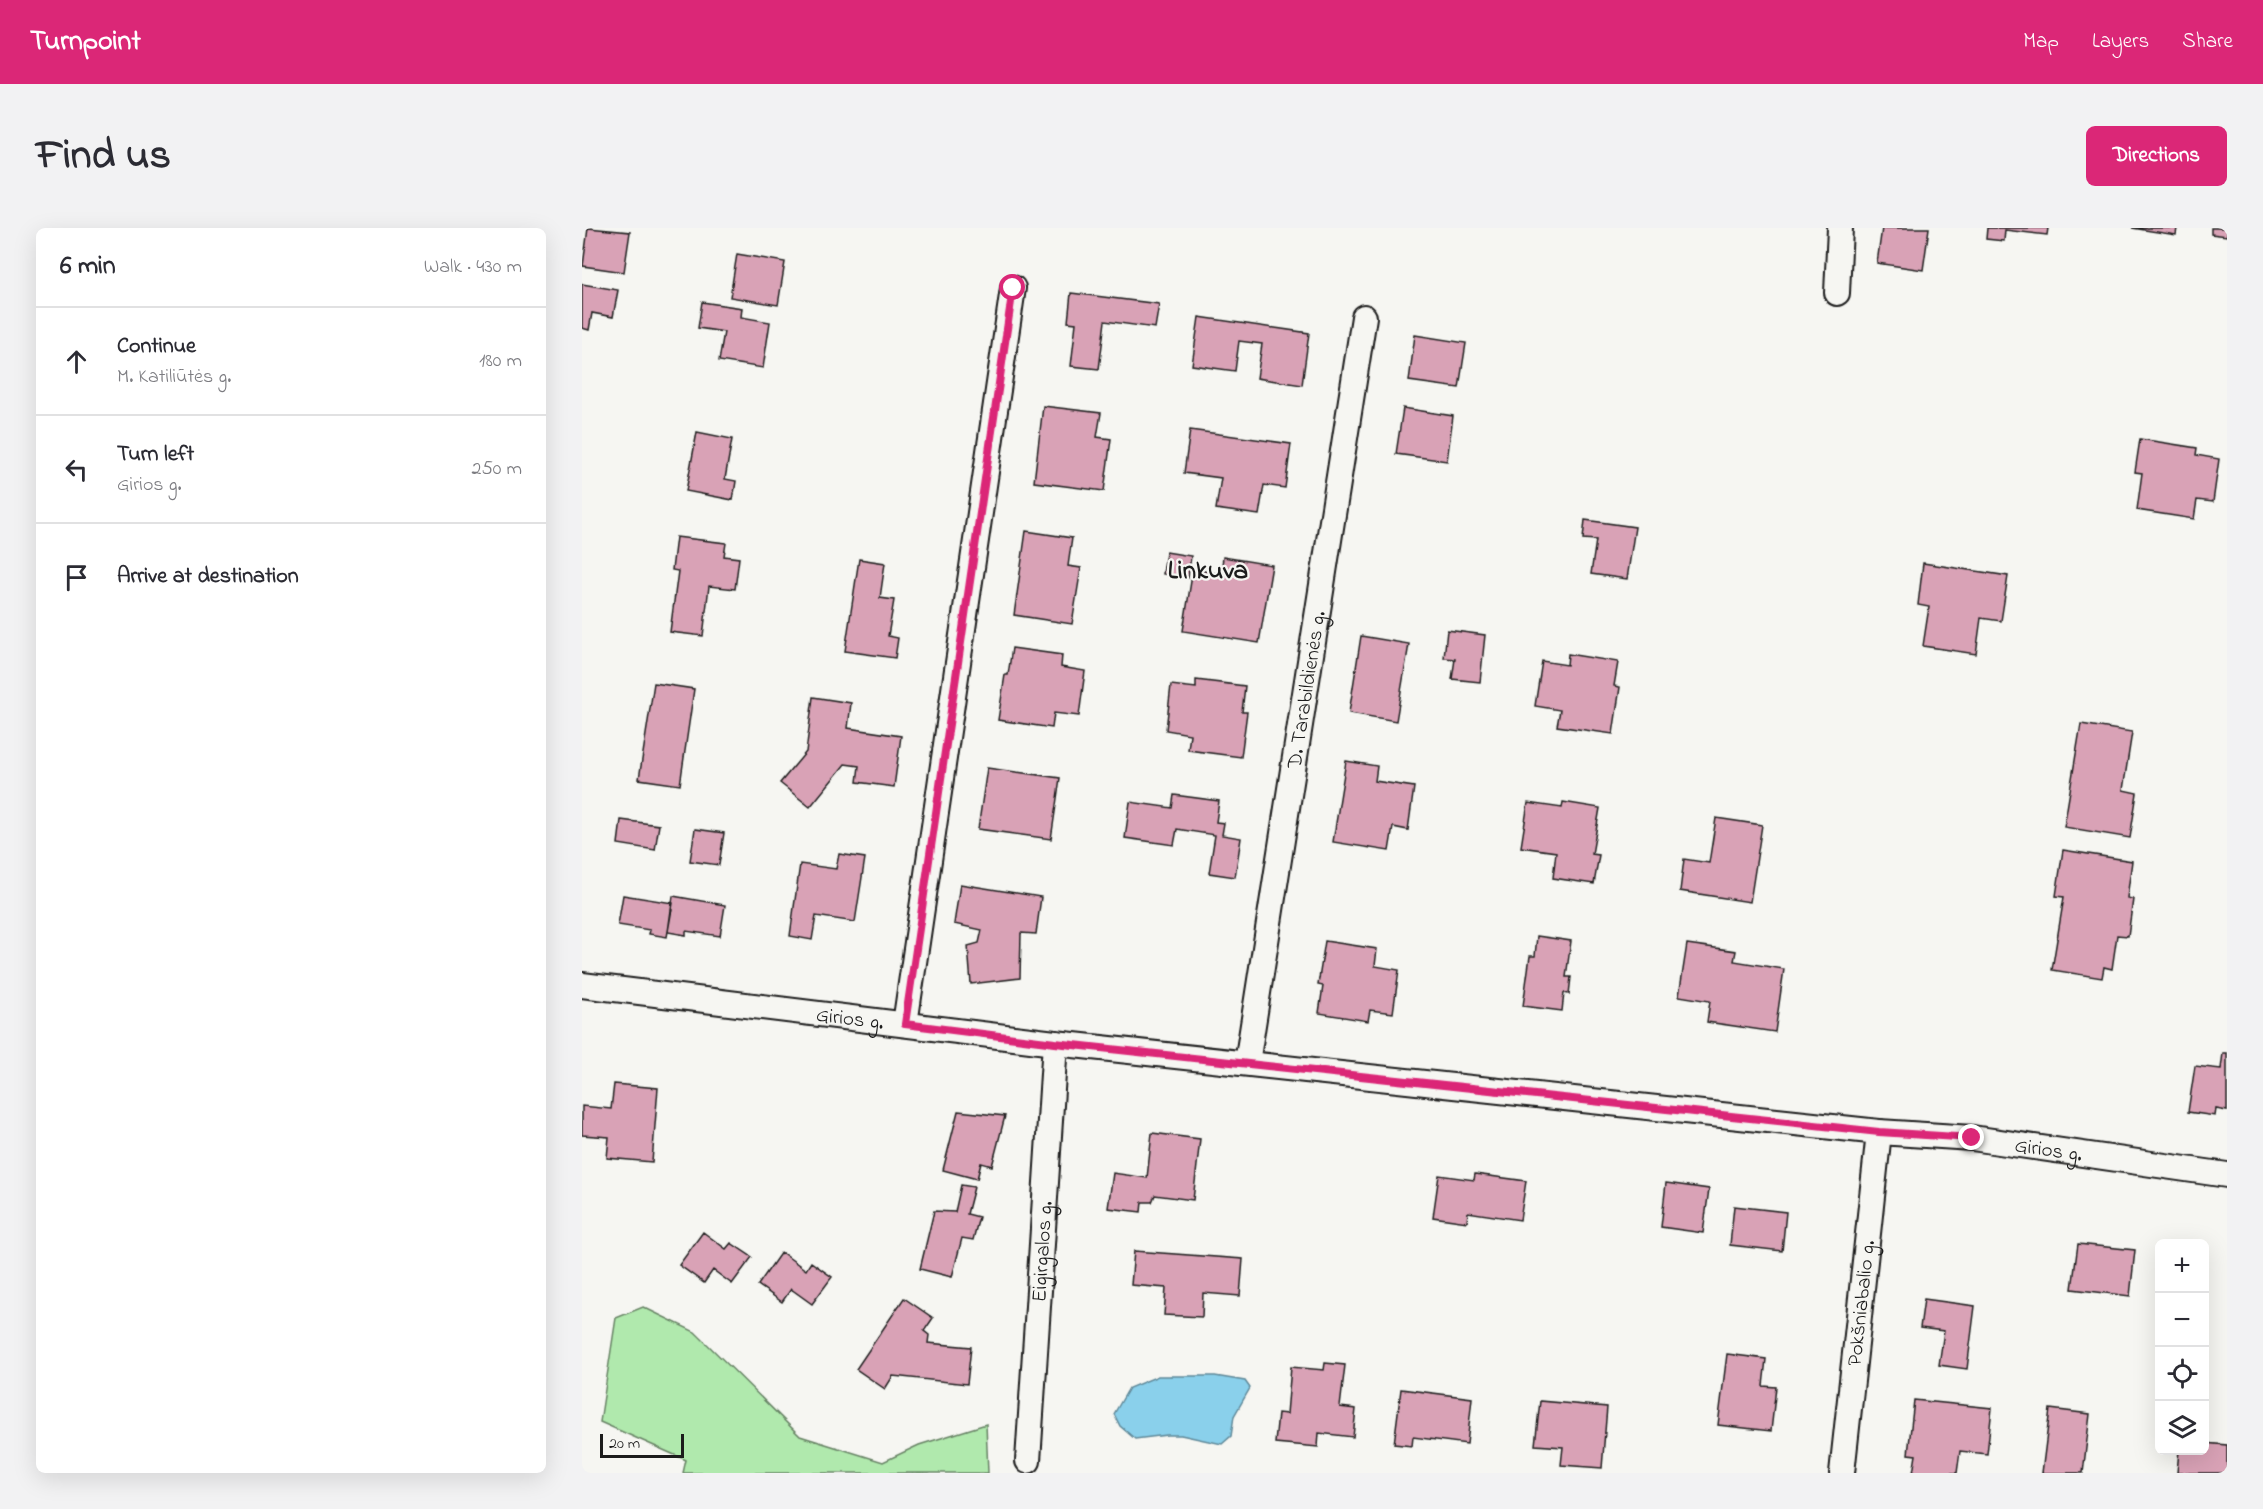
<!DOCTYPE html>
<meta charset="utf-8">
<style>
:root{--surface:#fff;--page:#f2f2f3;--text:#2b2b33;--muted:#7c7c81;--line:#e1e1e2;--accent:#db2777}
body{margin:0;font-family:"Indie Flower",sans-serif;background:var(--page);color:var(--text)}
.controls{position:absolute;right:18px;bottom:18px;display:grid;overflow:hidden;border-radius:9px;box-shadow:0 6px 24px #0002}
.controls button{width:54px;height:54px;display:grid;place-items:center;padding:0;border:0;border-bottom:2px solid var(--line);background:var(--surface);color:var(--text);font:30px sans-serif}
.scale{position:absolute;left:18px;bottom:15px;width:84px;box-sizing:border-box;padding-left:6px;border:3px solid #1c1c1c;border-top:0;font-size:16px;line-height:21px;white-space:nowrap;color:#1c1c1c;-webkit-text-stroke:4px #f6f6f2;paint-order:stroke}
.stop{position:absolute;width:18px;height:18px;margin:-14px;border:4px solid #db2777;border-radius:50%;background:#fff}
.stop.end{background:#db2777;border-color:#fff;box-shadow:0 2px 6px #0008}
.list{margin:0;padding:0;list-style:none}
h2{display:flex;justify-content:space-between;align-items:center;height:78px;margin:0;padding:0 24px;font-size:26px}
h2 small{font-size:20px;font-weight:400;color:var(--muted)}
.list li{display:grid;grid-template-columns:39px 1fr auto;gap:18px;align-items:center;box-sizing:border-box;height:108px;padding:0 24px;border-top:2px solid var(--line)}
.list b{display:block;font-size:22px;white-space:nowrap}
.list p{margin:0;font-size:20px;white-space:nowrap;color:var(--muted)}
.list em{font-size:20px;font-style:normal;color:var(--muted)}
.icon{flex:none;width:33px;height:33px;fill:none;stroke:currentColor;stroke-width:2;stroke-linecap:round;stroke-linejoin:round}
.map{position:relative;flex:none;width:1645px;height:1245px;overflow:hidden;border-radius:9px}
header{display:flex;align-items:center;gap:36px;box-sizing:border-box;height:84px;padding:0 30px;background:var(--accent);color:#fff}
header strong{font-size:28px}
nav{display:flex;gap:33px;margin-inline-start:auto;font-size:21px}
.intro{display:flex;align-items:center;justify-content:space-between;box-sizing:border-box;height:144px;padding:0 36px}
h1{margin:0;font-size:42px}
.button{padding:15px 27px;border-radius:9px;background:var(--accent);color:#fff;font-size:21px;font-weight:700}
main{display:flex;gap:36px;padding:0 36px}
aside{flex:1;background:var(--surface);border-radius:9px;box-shadow:0 6px 24px #0002}
.map>svg:first-child{display:block}
</style>
<header>
<strong>Turnpoint</strong>
<nav><a>Map</a><a>Layers</a><a>Share</a></nav>
</header>
<div class="intro"><h1>Find us</h1><a class="button">Directions</a></div>
<main>
<aside>
<h2>6 min<small>Walk · 430 m</small></h2>
<ul class="list">
<li><svg class="icon" aria-label="ahead" viewBox="0 0 24 24"><path d="M12 20V5M6 11l6-6 6 6"/></svg><div><b>Continue</b><p>M. Katiliūtės g.</p></div><em>180 m</em></li>
<li><svg class="icon" aria-label="left" viewBox="0 0 24 24"><path d="M17 20v-9H6M10 6l-5 5 5 5"/></svg><div><b>Turn left</b><p>Girios g.</p></div><em>250 m</em></li>
<li><svg class="icon" aria-label="arrive" viewBox="0 0 24 24"><path d="M6 21V4h12l-3 4 3 4H6"/></svg><div><b>Arrive at destination</b></div></li>
</ul>
</aside>
<div class="map">
<svg width="1645" height="1245" viewBox="0 0 1645 1245">
<rect width="100%" height="100%" fill="#f6f6f2"/>
<filter id="ink" filterUnits="userSpaceOnUse"><feTurbulence type="fractalNoise" baseFrequency=".0167" numOctaves="2"/><feDisplacementMap in="SourceGraphic" scale="12" xChannelSelector="R" yChannelSelector="G"/><feConvolveMatrix kernelMatrix="1 2 1 2 8 2 1 2 1" color-interpolation-filters="sRGB"/></filter>
<g filter="url(#ink)">
<path fill="#b0e9ad" stroke="#668264" stroke-width="1.5" d="M61 1079 113 1104 218 1208 301 1234 337 1217 404 1196 406 1245H101L104 1232 18 1194 34 1090Z"/>
<path fill="#8ad0eb" stroke="#5e8898" stroke-width="1.5" d="M576 1148H633L663 1153 668 1160 652 1188 649 1208 640 1216 599 1207H585L553 1211 538 1198 532 1186 547 1160Z"/>
<path fill="#d9a2b6" stroke="#1c1c1c" stroke-width="1.5" d="M6 0 48 4 42 44 1 38Z
M1300 0H1347L1341 42 1295 35Z
M1405 0H1466L1465 7 1423 2 1422 13 1404 11Z
M1550 0H1595L1594 7Z
M1629 0H1645V8L1629 6Z
M155 26 203 34 196 77 148 69Z
M0 56 36 62 31 89 10 85 7 102 0 100Z
M489 65 577 76 573 100 523 93 517 141 489 138 494 95 486 94Z
M120 74 160 80 159 89 188 94 181 140 137 133 142 104 116 100Z
M617 89 727 105 720 157 675 150 680 116 657 113 653 143 610 137Z
M833 107 884 115 877 160 827 153Z
M461 178 519 185 515 209 529 211 522 263 452 254Z
M821 180 871 188 865 233 814 226Z
M608 202 709 216 703 260 682 257 677 287 634 281 639 250 602 245Z
M115 204 150 211 143 251 154 253 151 272 104 263Z
M1558 211 1615 220 1614 227 1637 231 1631 274 1615 272 1612 291 1555 282 1560 245 1553 244Z
M1003 292 1053 299 1045 351 1009 346 1014 312 1001 311Z
M444 303 490 310 486 338 499 340 490 396 432 387Z
M94 309 144 315 142 328 157 330 153 361 127 358 121 408 88 404 96 343 90 342Z
M584 324 609 328 606 350 581 346Z
M641 329 690 337 677 415 601 403 611 341 639 346Z
M277 331 303 335 298 370 312 372 306 408 316 410 313 430 263 423Z
M1341 335 1426 348 1419 393 1399 390 1394 426 1341 418 1347 379 1336 377Z
M865 402 903 407 898 454 870 451 873 431 862 430Z
M779 408 827 416 814 493 767 485Z
M430 420 480 427 479 439 503 443 497 488 472 485 470 500 416 492 423 447H426Z
M986 426 1036 434 1032 458 1038 459 1031 506 975 498 978 482 953 478 960 433 985 437Z
M614 452 663 458 660 484H665L659 529 606 522 608 506 584 502 589 457 614 460Z
M72 455 112 461 98 557 57 551Z
M231 469 269 475 266 500 319 508 312 559 275 554 277 538 263 536 228 579 198 555 224 524Z
M1499 496 1550 504 1541 562 1555 565 1548 610 1482 599Z
M764 533 795 538 793 553 832 559 826 602 811 599 807 623 751 614Z
M405 540 478 550 469 611 396 601Z
M592 567 637 573 634 594 642 595 640 607 659 610 653 649 627 645 633 607 595 601 592 617 543 610 548 574 590 580Z
M981 574 1018 580 1010 626 1017 627 1012 656 971 650 974 624 939 619 946 575 980 580Z
M1134 590 1180 597 1168 674 1098 663 1102 631 1127 635Z
M39 592 77 597 73 622 36 616Z
M113 601 142 605 137 637 108 633Z
M1481 622 1550 633 1545 670 1551 671 1546 708 1535 707 1530 741 1522 739 1520 750 1470 742 1482 669 1474 668Z
M257 626 283 630 273 694 234 688 230 712 208 708 218 636 254 641Z
M378 656 459 669 454 706 439 705 438 750 389 756 386 718 397 715 400 702 372 696Z
M41 667 91 675 85 709 67 706 68 702 36 697Z
M91 668 143 677 138 708 104 703V707L86 704Z
M955 708 989 713 984 749H989L987 766 982 765 980 783 941 778 948 728H953Z
M743 713 795 721 793 738 817 742 811 785 788 782 786 793 737 785 741 758 736 757Z
M1105 716 1154 723 1152 733 1202 741 1193 804 1125 794 1128 773 1097 768Z
M1641 825H1645V883L1634 881 1633 888 1606 884 1613 838 1639 841Z
M32 856 76 860 70 934 25 930 27 909 0 907V878L29 881Z
M376 883 423 888 410 938 399 935 395 951 361 942Z
M570 905 618 911 611 972 573 967 570 974H560L559 984 526 980 531 945 565 950Z
M893 946 944 953 938 992 886 984 885 994 851 989 857 947 892 952Z
M1084 955 1127 961 1121 1005 1079 999Z
M379 957 392 959 385 986 397 989 391 1012 380 1010 370 1049 338 1041 352 983 373 984Z
M1152 978 1204 984 1200 1023 1148 1017Z
M121 1004 144 1021 149 1015 170 1029 150 1056 131 1042 122 1055 97 1037Z
M1496 1016 1553 1022 1548 1068 1490 1061Z
M552 1023 661 1031 658 1068 621 1065 620 1089 582 1087 584 1060 549 1057Z
M199 1024 224 1042 229 1034 250 1049 230 1076 209 1061 200 1074 176 1057Z
M322 1070 351 1090 342 1103 347 1107 346 1115 389 1119 385 1156 311 1148 303 1161 274 1141Z
M1342 1071 1393 1078 1385 1141 1357 1137 1362 1103 1338 1100Z
M1145 1126 1184 1131 1181 1158 1194 1159 1189 1203 1136 1197Z
M743 1135 763 1137 758 1179 774 1181 771 1209 737 1205 736 1219 693 1215 696 1185 705 1186 709 1139 742 1142Z
M819 1161 890 1170 885 1216 831 1209 830 1218 812 1216Z
M1332 1172 1410 1180 1405 1226 1378 1223 1375 1245H1331L1334 1227 1326 1226Z
M958 1173 1025 1179 1020 1240 979 1237 981 1219 953 1217Z
M1468 1181 1508 1186 1501 1245H1460Z
M1622 1215 1645 1217V1245H1595L1597 1222H1622Z"/>
<g fill="none" stroke-linecap="round" stroke-linejoin="round">
<g stroke="#1c1c1c" stroke-width="28">
<g id="minor">
<path d="M1255 65 1258 0"/>
<path id="s1" d="M0 757 473 815 1297 904 1390 910 1645 947"/>
<path d="M323 796 431 60"/>
<path id="s2" d="M665 835 782 89"/>
<path id="s3" d="M446 1233 473 815"/>
<path id="s4" d="M1260 1245 1297 904"/>
</g>
</g>
<use href="#minor" stroke="#f6f6f2" stroke-width="24"/>
</g>
</g>
<g fill="none" stroke-linecap="round" stroke-linejoin="round" filter="url(#ink)">
<path stroke="#db2777" stroke-width="8" d="M431 60 323 796 473 815 1297 904 1390 910"/>
</g>
<g text-anchor="middle" stroke-width="4.5" stroke-linejoin="round" paint-order="stroke">
<g font-size="21" fill="#1c1c1c" stroke="#f6f6f2">
<text dy="7" stroke="none"><textPath href="#s2" startOffset="378">D. Tarabildienės g.</textPath></text>
<text dy="7" stroke="none"><textPath href="#s1" startOffset="270">Girios g.</textPath></text>
<text dy="7" stroke="none"><textPath href="#s1" startOffset="1476">Girios g.</textPath></text>
<text dy="7" stroke="none"><textPath href="#s3" startOffset="210">Eigirgalos g.</textPath></text>
<text dy="7" stroke="none"><textPath href="#s4" startOffset="171">Pokšniabalio g.</textPath></text>
</g>
<g font-size="27" font-weight="bold" fill="#1c1c1c" stroke="#f6f6f2">
<text x="626" y="350">Linkuva</text>
</g>
</g>
</svg>
<div class="controls">
<button>+</button>
<button>−</button>
<button><svg class="icon" aria-label="locate" viewBox="0 0 24 24"><circle cx="12" cy="12" r="6"/><path d="M12 2v4M12 18v4M2 12h4M18 12h4"/></svg></button>
<button><svg class="icon" aria-label="layers" viewBox="0 0 24 24"><path d="M12 4l9 5-9 5-9-5zM3 14l9 5 9-5"/></svg></button>
</div>
<div class="scale">20 m</div>
<div class="stop" style="left:431px;top:60px"></div>
<div class="stop end" style="left:1390px;top:910px"></div>
</div>
</main>
